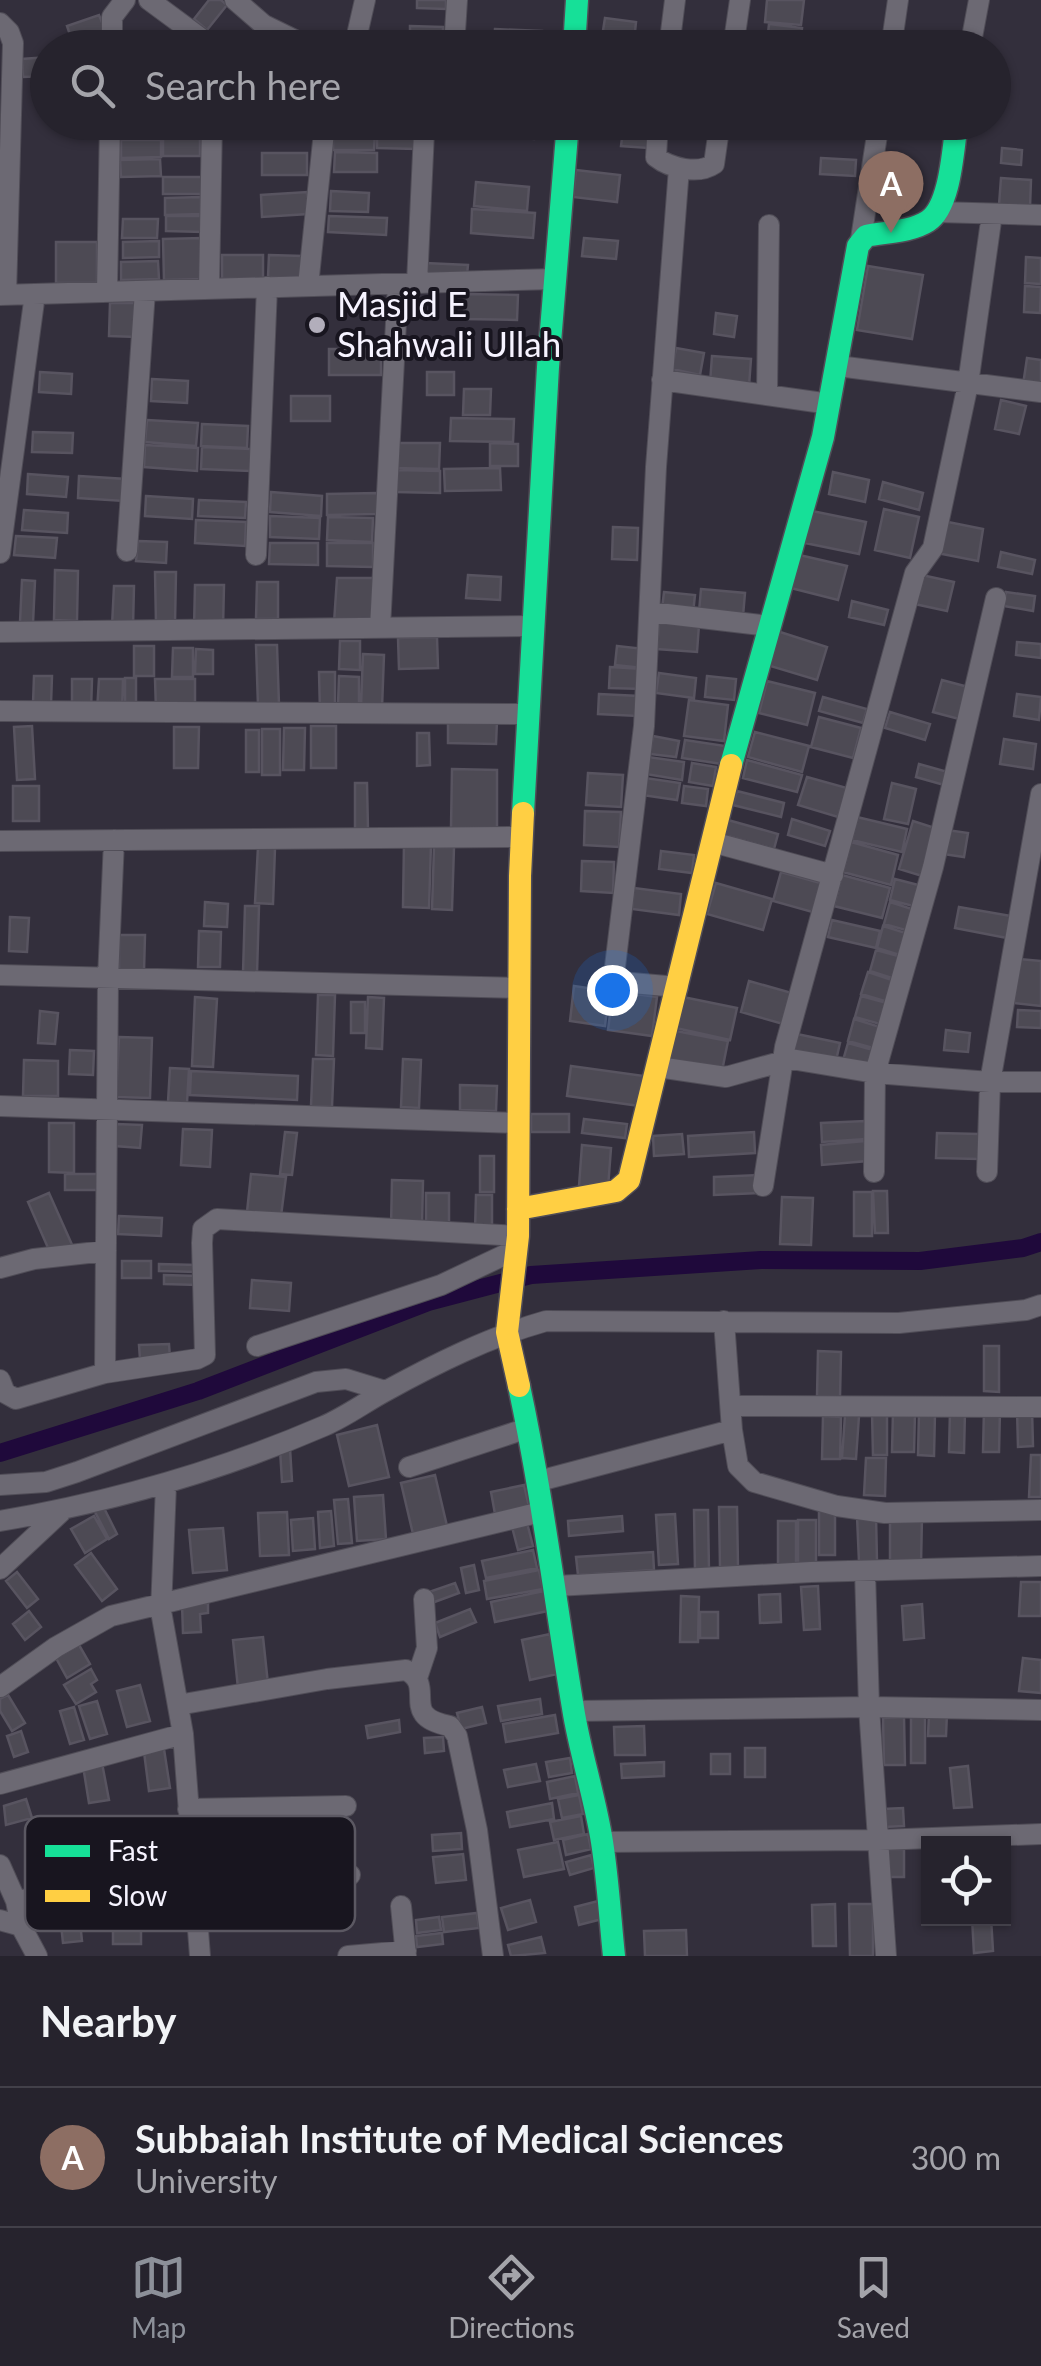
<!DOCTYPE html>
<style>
:root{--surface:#26232d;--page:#322f39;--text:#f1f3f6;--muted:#a4a4aa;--line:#424049;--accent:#8c9099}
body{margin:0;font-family:Lato,sans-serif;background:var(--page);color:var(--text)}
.controls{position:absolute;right:30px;bottom:30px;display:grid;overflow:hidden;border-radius:0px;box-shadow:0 2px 8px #0004}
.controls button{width:90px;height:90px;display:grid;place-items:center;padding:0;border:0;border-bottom:2px solid var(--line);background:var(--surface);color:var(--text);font:50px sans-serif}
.you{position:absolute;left:612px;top:990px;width:35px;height:35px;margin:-25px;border:8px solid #fff;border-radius:50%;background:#1a73e8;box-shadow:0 0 0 15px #1a73e833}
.badge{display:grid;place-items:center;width:65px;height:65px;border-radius:50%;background:var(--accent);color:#fff;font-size:32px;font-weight:700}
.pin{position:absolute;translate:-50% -82px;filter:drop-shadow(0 2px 5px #0008)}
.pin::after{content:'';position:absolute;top:52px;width:35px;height:30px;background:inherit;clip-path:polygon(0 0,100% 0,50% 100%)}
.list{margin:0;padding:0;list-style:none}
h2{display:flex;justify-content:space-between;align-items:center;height:130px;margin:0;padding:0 40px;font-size:42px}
h2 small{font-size:32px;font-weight:400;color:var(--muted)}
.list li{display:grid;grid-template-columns:65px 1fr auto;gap:30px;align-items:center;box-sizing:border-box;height:140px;padding:0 40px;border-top:2px solid var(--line)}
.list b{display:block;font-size:38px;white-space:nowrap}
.list p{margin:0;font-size:32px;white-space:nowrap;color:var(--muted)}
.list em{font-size:32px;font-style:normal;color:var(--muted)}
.icon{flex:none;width:55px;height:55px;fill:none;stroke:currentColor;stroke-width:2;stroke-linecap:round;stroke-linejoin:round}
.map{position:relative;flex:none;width:1041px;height:1956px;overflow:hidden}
.search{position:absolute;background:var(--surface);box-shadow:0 2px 8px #0004;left:30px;right:30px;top:30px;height:110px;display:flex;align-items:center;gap:25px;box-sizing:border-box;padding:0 35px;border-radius:55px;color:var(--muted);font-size:38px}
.sheet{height:270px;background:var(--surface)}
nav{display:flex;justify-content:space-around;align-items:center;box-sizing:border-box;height:140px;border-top:2px solid var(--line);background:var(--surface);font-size:28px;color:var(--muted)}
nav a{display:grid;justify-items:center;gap:5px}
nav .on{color:var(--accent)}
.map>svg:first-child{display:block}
</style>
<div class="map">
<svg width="1041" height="1956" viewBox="0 0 1041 1956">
<rect width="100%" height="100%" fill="#332f3c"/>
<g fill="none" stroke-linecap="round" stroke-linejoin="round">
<path stroke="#1f093b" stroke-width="18" d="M0 1453 198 1391 428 1302 531 1275 761 1260 920 1261 1023 1248 1041 1242"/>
</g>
<path fill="#4d4a54" stroke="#585460" stroke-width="2.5" d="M209 0H221L227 5 207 30 194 19Z
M417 0H446V9L417 8Z
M767 0H804L801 25 765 22Z
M99 15 106 32 73 44 67 26Z
M605 18 636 22 634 41 602 37Z
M769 24 802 28 800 47 767 43Z
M410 26 443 27V48H410Z
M495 29 542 31 541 48 494 47Z
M162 35 163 48H122L121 37Z
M48 57V76L23 77 22 59Z
M118 122H160V137H118Z
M475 122H535L534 139 474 135Z
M624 122H650L648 148 621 146Z
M333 128H375L374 150H333Z
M377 129 416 130V149L377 148Z
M163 136 200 137V156H163Z
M121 140H161V157L121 158Z
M1002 148 1022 150 1021 165 1001 163Z
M335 152 377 153V172H334Z
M262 153H307V175H262Z
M821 158 856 160 855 176 820 174Z
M160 159 161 176 121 177 120 160Z
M576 170 620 175 617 202 573 197Z
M163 177H203L202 194H163Z
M1001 178 1031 180 1030 207 999 205Z
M476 182 529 187 527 211 474 206Z
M331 191 369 193 368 212 330 211Z
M307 192 308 214 262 217 261 195Z
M201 197V214L165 215V198Z
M472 209 535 213 533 238 471 233Z
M166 216H203V232L166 231Z
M329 216 387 218 386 235 328 232Z
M123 219H158L157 238H122Z
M202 238 203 279 164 280 163 239Z
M584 238 618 241 616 259 582 256Z
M159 241V257L123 258V242Z
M56 242H97V283H56Z
M222 255H263V278L222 279Z
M269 255 303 256 302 278 268 277Z
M1026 257 1041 258V284L1025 283Z
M158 261 159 279 121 280V262Z
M425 263 468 265 467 275 425 274Z
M868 266 923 275 912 339 857 330Z
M1025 286 1041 287 1040 313 1024 312Z
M464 294 518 295 517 320 464 319Z
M110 303H138L137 337 109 336Z
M716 313 737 316 734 337 714 334Z
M676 348 704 353 700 375 672 369Z
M329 349H381V375H329Z
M712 356 751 359 749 386 710 383Z
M1027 358 1041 360V388L1023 385Z
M40 372 72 374 71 394 39 392Z
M427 372H454V395H427Z
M152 379 188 381 187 403 151 401Z
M464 389H491L490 415H463Z
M291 396H330V421H291Z
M1001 400 1026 406 1019 434 995 429Z
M451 418 514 419 513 442 450 441Z
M147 420 198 423 196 446 145 442Z
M202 424 248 426 247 448 201 446Z
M33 432 73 433 72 453 32 452Z
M395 443H440L439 469 394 468Z
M490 443 518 444V466H490Z
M145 445 198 448 197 471 144 467Z
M202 447 251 449 250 471 201 469Z
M500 468 501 490 445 491 444 469Z
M396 470 440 471V493L396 492Z
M833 472 869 480 865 502 829 494Z
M28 474 68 477 66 497 27 494Z
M79 476 126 479 124 501 78 498Z
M883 482 923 493 919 510 879 499Z
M271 492 322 496 321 516 270 512Z
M377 493 378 514 327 515V494Z
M146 496 193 499 192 519 145 516Z
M199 500 246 502 245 518 198 516Z
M884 509 919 517 910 558 875 550Z
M24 510 68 513 67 533 22 530Z
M812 511 866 522 859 554 805 543Z
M270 516 320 518 319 539 270 537Z
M328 517 373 518 372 542 327 540Z
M196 520 246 522 245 546 195 543Z
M943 521 983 529 978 561 937 553Z
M613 527 638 528 637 560 612 559Z
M16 536 57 538 55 558 14 555Z
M138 541 167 542 166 563 136 561Z
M270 543H318V565L269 564Z
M327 543H373V567L327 566Z
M1001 552 1035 560 1032 574 998 567Z
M795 554 847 566 838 600 787 587Z
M55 570 78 571 77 621 54 620Z
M155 572H176L175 624H156Z
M917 574 954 582 947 611 910 603Z
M468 575 501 577 500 600 466 598Z
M337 578H374V622L334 623Z
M22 580 35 581 33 623 20 622Z
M257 582H278V619H256Z
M195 585H224L223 628H194Z
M114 586H134L133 627 112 626Z
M701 589 745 593 743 616 699 612Z
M664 592 695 595 693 613 662 609Z
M1006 592 1035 596 1033 611 1004 606Z
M852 601 888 610 884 625 849 617Z
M659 622 699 625 697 652 657 649Z
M777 631 827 647 817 680 767 665Z
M437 637 438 668 399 669 398 638Z
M340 641H360V670L339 669Z
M1017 642 1041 644V658L1016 655Z
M256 645H277L279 705 258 706Z
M134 646H154V676H134Z
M617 646 645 649 643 668 615 665Z
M173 648H193V677H172Z
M196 649 213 650V674H195Z
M363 654 384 655 382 708 361 707Z
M610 667 644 669V689L609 688Z
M319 672H335V712H320Z
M659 673 696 678 694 698 656 693Z
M34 676H52L51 704H33Z
M339 676 359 677V705H338Z
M707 676 736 679 734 700 705 697Z
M125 678H136V712H125Z
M72 679H92L91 711H72Z
M99 679H123L122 711H97Z
M155 679H195V710H156Z
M942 680 968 687 959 719 933 712Z
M767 681 815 693 807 725 759 713Z
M599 694 639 696 638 716 598 714Z
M1017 694 1041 697 1039 720 1014 716Z
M823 697 867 709 863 723 819 711Z
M689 700 728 705 724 741 684 736Z
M890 712 930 724 925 740 885 728Z
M819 717 861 728 853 758 811 747Z
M448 721H497L496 744 448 743Z
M32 726 35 779 17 780 14 727Z
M311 726H336V768H311Z
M174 727H199L198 768H174Z
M284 728H305L304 770H283Z
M262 729H280V775H262Z
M246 730H259V772H246Z
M755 732 809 746 802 772 748 757Z
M417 733H429L430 765 417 766Z
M653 736 679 741 676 757 650 754Z
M1004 739 1036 744 1033 769 1000 764Z
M685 740 725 746 722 764 682 758Z
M648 757 684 762 682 780 646 774Z
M747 760 802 775 797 792 743 778Z
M692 763 716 767 713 786 689 782Z
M919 764 948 772 944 785 916 777Z
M452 769 497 770V829L451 828Z
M588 773 623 775 621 807 586 805Z
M807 777 847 788 838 817 798 805Z
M645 778 680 783 677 800 642 795Z
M355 783H367L368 830H355Z
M892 783 916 789 908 824 884 819Z
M13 786H39V821H13Z
M684 786 708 789 706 806 682 803Z
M737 791 784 803 781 817 733 805Z
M585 811 621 812 619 847 584 845Z
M857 817 907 829 902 852 852 840Z
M792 819 830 831 825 846 788 835Z
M728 820 778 834 774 849 724 835Z
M913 821 935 828 922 876 899 869Z
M947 830 968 833 964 857 943 854Z
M851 842 898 855 891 885 843 872Z
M404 843 431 844 429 908 403 907Z
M258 847 275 848 273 904 255 903Z
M434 847H454L452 910 432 909Z
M661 851 694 855 692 873 659 869Z
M582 861 614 862 613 893 581 891Z
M781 872 824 884 816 913 773 901Z
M842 875 890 888 882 918 834 906Z
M895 879 922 886 917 907 890 900Z
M716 883 772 899 763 930 707 914Z
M634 888 681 894 679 915 632 909Z
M205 902 228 904 227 927 204 926Z
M890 902 915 910 909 931 884 924Z
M245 906H259L257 974 243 973Z
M959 907 1011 916 1007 938 955 928Z
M10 917 29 918 27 952 9 951Z
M832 920 880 931 876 948 828 937Z
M883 926 909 934 903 956 877 948Z
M199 931 221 932 220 967H198Z
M119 935H145L144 971H119Z
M876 950 902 957 895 979 870 971Z
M1019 959 1041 961V1006L1014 1003Z
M868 972 895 981 888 1002 861 994Z
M749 981 792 993 783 1024 741 1012Z
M574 986 609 991 605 1026 570 1021Z
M613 991 657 997 652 1036 608 1030Z
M318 995H335L333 1056 316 1055Z
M861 996 887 1003 880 1024 855 1017Z
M195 997 217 999 213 1067 192 1066Z
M368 997 384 998 382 1049 366 1048Z
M683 997 737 1008 730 1040 676 1028Z
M351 1002H365V1033H351Z
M1018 1010 1041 1011V1028L1017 1027Z
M40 1011 58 1013 55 1044 38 1043Z
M854 1019 880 1027 873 1048 848 1041Z
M946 1030 970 1033 968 1052 944 1050Z
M676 1031 728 1041 721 1076 669 1065Z
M797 1034 840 1043 835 1065 792 1056Z
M119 1037 152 1038 150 1098 116 1097Z
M848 1043 873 1050 867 1072 842 1064Z
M70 1050 94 1051 93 1075 69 1074Z
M313 1059H334L332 1107 311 1106Z
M403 1059 421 1060 419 1108 401 1107Z
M24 1060 58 1061V1096H23Z
M571 1066 644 1076 640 1106 567 1096Z
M170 1068 189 1069 187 1103 168 1102Z
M191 1071 298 1076 297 1100 190 1095Z
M460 1085 497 1086 496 1111 460 1110Z
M531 1114H569V1132H531Z
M584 1119 627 1124 625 1138 582 1133Z
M865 1121 866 1139 822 1142 821 1123Z
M49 1123H74V1173L49 1172Z
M116 1124 142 1125 140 1148 115 1146Z
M183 1129 212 1130 210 1167 181 1165Z
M285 1132 297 1133 292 1175 280 1174Z
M754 1132 755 1153 689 1157 688 1136Z
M937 1133 979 1134V1159L936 1158Z
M682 1134 684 1154 654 1156 653 1136Z
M865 1141 867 1161 822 1165 821 1145Z
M582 1145 611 1148 608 1188 579 1186Z
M480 1156H494V1192H480Z
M65 1174H98V1190H65Z
M251 1174 286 1177 281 1216 247 1212Z
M759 1175V1193L714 1195V1177Z
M392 1180 423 1181 422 1227H391Z
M873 1191H887L888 1233H875Z
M854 1192H872V1236H854Z
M49 1193 73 1247 52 1257 28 1202Z
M426 1193H449V1226H426Z
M476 1195H492V1231H475Z
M782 1197 813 1198 811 1245 780 1244Z
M119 1216 162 1218 161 1236 118 1234Z
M122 1261H151V1278H122Z
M159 1264 197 1265V1272L159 1271Z
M164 1275 198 1276V1285L164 1284Z
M252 1280 291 1283 289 1311 250 1308Z
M169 1344 170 1358 140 1359 139 1345Z
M984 1346H999V1392L984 1391Z
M818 1351 841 1352 840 1397 817 1396Z
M984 1409 1000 1410 999 1452H983Z
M1017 1409H1032L1033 1446 1018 1447Z
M950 1411H965L964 1453 949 1452Z
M872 1412H887V1455H873Z
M893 1412 915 1413 914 1452H892Z
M919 1413H935L934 1456 918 1455Z
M845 1415 859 1416 856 1459 842 1458Z
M823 1416 841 1417 840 1459H822Z
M377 1425 389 1477 349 1486 337 1435Z
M290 1448 292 1481 282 1482 280 1449Z
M1031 1455H1041V1497H1029Z
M866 1458H886L885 1496 864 1495Z
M435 1475 447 1526 413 1534 401 1483Z
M524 1485 529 1507 495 1514 491 1492Z
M383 1495 386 1539 357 1541 354 1497Z
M348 1499 352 1543 338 1544 334 1500Z
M103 1506 117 1534 109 1539 94 1510Z
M719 1507H737L738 1567H720Z
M694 1510H708L709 1572H695Z
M819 1510H835V1555H819Z
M331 1511 334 1546 320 1548 318 1512Z
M287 1512 289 1555 260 1556 258 1513Z
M675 1514 678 1564 659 1565 656 1515Z
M876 1515 877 1562H859L857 1516Z
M94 1516 107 1539 85 1553 71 1529Z
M622 1516 623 1531 569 1536 568 1521Z
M890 1516H922L921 1565H890Z
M313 1518 315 1549 293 1551 291 1520Z
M526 1519 533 1546 518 1550 511 1523Z
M798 1520H816V1569H798Z
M778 1521H796V1570H778Z
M223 1528 227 1570 193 1573 189 1530Z
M533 1550 537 1568 486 1578 482 1561Z
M653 1552 654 1570 578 1575 576 1557Z
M91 1553 117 1589 102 1601 75 1565Z
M474 1565 479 1590 466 1593 461 1568Z
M539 1570 543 1589 487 1599 484 1581Z
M17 1572 38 1599 27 1608 6 1581Z
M1021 1582H1041V1616H1019Z
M455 1583 459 1593 429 1604 426 1593Z
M818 1586 820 1629 804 1630 801 1587Z
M544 1591 548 1611 495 1622 491 1602Z
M780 1594 781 1622 760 1623 759 1595Z
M681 1596 699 1597 698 1642H680Z
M208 1603V1613L200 1614 201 1632 183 1633 182 1604Z
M922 1604 924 1638 904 1640 902 1606Z
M470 1609 476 1622 440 1637 435 1623Z
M29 1611 41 1627 25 1640 13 1624Z
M700 1612H718V1638H700Z
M550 1634 557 1674 530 1680 522 1640Z
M263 1637 268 1684 238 1688 233 1640Z
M79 1645 90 1664 67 1678 56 1658Z
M1023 1658 1041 1660V1693L1019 1691Z
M91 1669 97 1680 91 1684 96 1692 76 1704 64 1685Z
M140 1685 150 1721 127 1727 117 1691Z
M8 1695 25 1723 12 1731 0 1711V1699Z
M540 1699 542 1714 501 1721 498 1706Z
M97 1701 107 1734 90 1739 79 1706Z
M74 1707 84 1740 70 1744 60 1711Z
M482 1707 486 1723 461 1729 457 1713Z
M929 1713H947L946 1736H928Z
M555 1715 558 1733 506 1742 503 1724Z
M911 1716H925V1763H911Z
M904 1717 905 1765H884L883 1718Z
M399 1720 400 1732 368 1738 366 1726Z
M644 1726 645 1755H615L614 1727Z
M21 1731 28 1752 14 1757 7 1736Z
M443 1737 444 1751 425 1753 424 1738Z
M745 1748H765V1777H745Z
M164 1749 170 1788 149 1791 144 1752Z
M711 1754H730V1774H711Z
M570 1758 572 1773 549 1777 546 1762Z
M664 1762V1776L622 1778 621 1764Z
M102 1763 109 1800 89 1803 83 1766Z
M536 1764 540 1781 508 1787 504 1770Z
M968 1766 972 1807 954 1808 950 1768Z
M575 1776 578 1793 550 1799 547 1782Z
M579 1795 583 1814 562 1818 558 1799Z
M26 1799 32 1818 6 1825 4 1806Z
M552 1803 554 1819 510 1827 507 1812Z
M903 1808 904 1826 884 1827 883 1809Z
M581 1816 584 1834 554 1840 550 1822Z
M461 1833 462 1849 433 1851 432 1835Z
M588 1834 591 1849 566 1855 563 1840Z
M558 1842 564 1869 524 1877 518 1850Z
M885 1849H904V1877H885Z
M463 1854 466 1880 436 1883 433 1857Z
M591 1855 594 1868 570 1875 566 1862Z
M530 1900 536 1922 508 1930 501 1908Z
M598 1901 602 1919 579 1925 575 1907Z
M835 1904 836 1946H813L812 1905Z
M849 1904H873V1956H850Z
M477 1913 479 1928 444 1932 442 1917Z
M439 1917 441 1930 417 1933 416 1920Z
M972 1918H991L993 1951 974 1953Z
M113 1920H141V1944H113Z
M80 1922 82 1941 63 1943 61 1924Z
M686 1930 687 1956H645L644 1931Z
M442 1933 443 1944 417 1947 416 1936Z
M541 1937 545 1953 511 1956 508 1945Z"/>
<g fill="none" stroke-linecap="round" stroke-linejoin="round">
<g stroke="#504d57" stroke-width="22">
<path id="street" d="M149 0 214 48
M235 0 264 25 311 48
M0 23 9 32 13 43 6 295
M112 48V17L125 0
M354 48 365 0
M454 48 457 0
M669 48 675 0
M733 48 740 0
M891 48 898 0
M970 48 979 0
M658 122 656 157C670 168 698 175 714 164L720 122
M937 212 1041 215
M861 239 879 122
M417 283 424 132 419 122
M308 286 325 122
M209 289 212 122
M107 292 110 122
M0 295 555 279
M838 366 1041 392
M662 380 830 404
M767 395 769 225
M127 551 145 291
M0 553 35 294
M256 555 267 287
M650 612 769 626
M380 628 398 284
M0 632 533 626
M0 711 528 714
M0 841 522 837
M712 842 833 875
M0 975 519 988
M678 987 620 982 614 975 644 726 656 467 679 168
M658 1067 726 1077 791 1059 875 1073 990 1082H1041
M0 1106 518 1123
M874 1172 875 1073 933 867 996 598
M987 1172 990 1082 1041 794
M763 1186 785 1047 915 573 933 548 968 384 992 214
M0 1268 34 1259 106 1251
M724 1321 732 1430 738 1466 754 1482 837 1506 885 1513 1041 1510
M257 1346 441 1285 517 1249
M105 1373 108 979 114 840
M0 1380 5 1393 16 1399 105 1373 197 1359 205 1355 202 1243 203 1229 217 1219 518 1236
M732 1406 1041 1407
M409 1467 528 1428
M539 1481 732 1430
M0 1485 46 1482 77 1472 316 1382 346 1379 385 1391
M166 1485 161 1611 183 1734 200 1956
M0 1521C111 1502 220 1471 324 1426 345 1417 364 1403 384 1392 435 1364 489 1337 546 1321L899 1323 1026 1310 1041 1305
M0 1569 61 1512
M865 1571 869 1707 886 1956
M556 1586 811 1572 1041 1566
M417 1678 427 1648 424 1599
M0 1687 56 1647 111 1616 541 1512
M178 1705 327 1679 406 1670C438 1687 397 1716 450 1726L457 1736 477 1830 493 1956
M573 1711 869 1707 1041 1710
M0 1784 183 1734
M188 1809 346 1806
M602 1842 879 1840 1041 1834
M0 1865 16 1901 21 1926
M16 1901 95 1888 350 1875
M401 1906 406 1956
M0 1920 21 1926 37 1956
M348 1956 406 1951"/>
</g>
<g stroke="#504d57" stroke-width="25">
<path id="fast" d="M574 48 577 0
M731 765 823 437 858 246 866 236C885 232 911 232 928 221 951 206 953 147 957 122
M523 813 548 367 568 122
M519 1386C542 1493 555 1600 573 1708 580 1753 595 1797 602 1842 608 1880 610 1918 614 1956"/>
</g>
<g stroke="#504d57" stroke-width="25">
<path id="slow" d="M518 1209 616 1191 629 1180 731 765
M519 1386 507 1332 518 1236 520 876 523 813"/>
</g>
<use href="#street" stroke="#6c6973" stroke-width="20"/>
<use href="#fast" stroke="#16e098" stroke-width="22"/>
<use href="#slow" stroke="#ffcf43" stroke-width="22"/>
</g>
<circle fill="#b2aebb" stroke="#18151f" stroke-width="4" cx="317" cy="325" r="10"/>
<g text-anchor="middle" stroke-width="8" stroke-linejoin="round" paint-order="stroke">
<g font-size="35" fill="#f6f3ff" stroke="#18151f" text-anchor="start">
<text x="337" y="317">Masjid E<tspan x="337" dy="40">Shahwali Ullah</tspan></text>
</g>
</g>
<rect x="25" y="1816" width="330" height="115" rx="15" fill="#18151f" stroke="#5b5862" stroke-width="2.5"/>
<rect x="45" y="1845" width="45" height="12" fill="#16e098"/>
<rect x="45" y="1890" width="45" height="12" fill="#ffcf43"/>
<g font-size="28" fill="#f6f3ff">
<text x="108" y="1861">Fast</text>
<text x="108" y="1906">Slow</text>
</g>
</svg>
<div class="controls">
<button><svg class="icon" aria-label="locate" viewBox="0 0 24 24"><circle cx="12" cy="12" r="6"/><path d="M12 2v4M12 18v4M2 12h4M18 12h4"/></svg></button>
</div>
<div class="you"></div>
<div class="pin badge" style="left:891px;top:233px;background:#8d6e63">A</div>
<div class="search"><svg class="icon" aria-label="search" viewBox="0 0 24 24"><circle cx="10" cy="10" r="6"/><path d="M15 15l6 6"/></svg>Search here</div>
</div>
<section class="sheet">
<h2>Nearby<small></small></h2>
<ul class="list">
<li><span class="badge" style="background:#8d6e63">A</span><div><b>Subbaiah Institute of Medical Sciences</b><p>University</p></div><em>300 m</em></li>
</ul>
</section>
<nav>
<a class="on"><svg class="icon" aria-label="map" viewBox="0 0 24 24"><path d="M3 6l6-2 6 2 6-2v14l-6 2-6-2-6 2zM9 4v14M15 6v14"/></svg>Map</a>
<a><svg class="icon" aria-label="directions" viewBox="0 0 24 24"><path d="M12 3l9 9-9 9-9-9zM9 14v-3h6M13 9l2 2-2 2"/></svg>Directions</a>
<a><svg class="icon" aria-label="saved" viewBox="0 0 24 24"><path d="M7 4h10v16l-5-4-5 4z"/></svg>Saved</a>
</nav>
